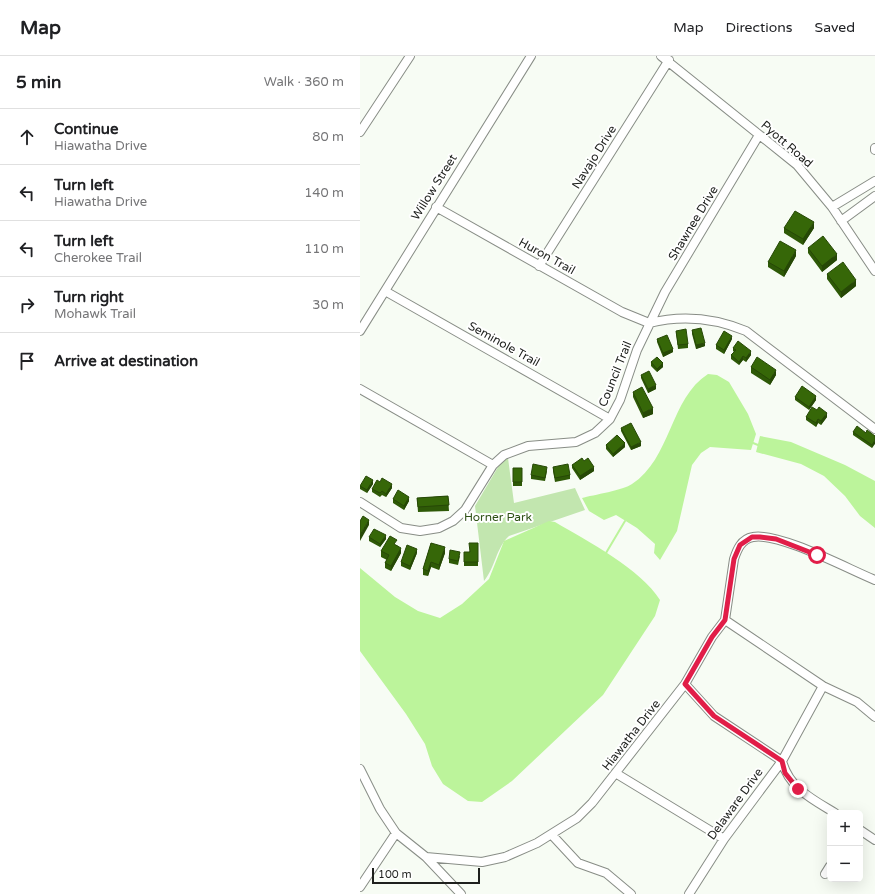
<!DOCTYPE html>
<meta charset="utf-8">
<style>
:root{--surface:#fff;--page:#f6f6f6;--text:#202124;--muted:#757577;--line:#e0e0e0}
body{margin:0;font-family:"Varela Round",sans-serif;background:var(--page);color:var(--text)}
.controls{position:absolute;right:12px;bottom:12px;display:grid;overflow:hidden;border-radius:6px;box-shadow:0 4px 16px #0002}
.controls button{width:36px;height:36px;display:grid;place-items:center;padding:0;border:0;border-bottom:1px solid var(--line);background:var(--surface);color:var(--text);font:20px sans-serif}
.scale{position:absolute;left:12px;bottom:10px;width:108px;box-sizing:border-box;padding-left:4px;border:2px solid #1e201d;border-top:0;font-size:11px;line-height:14px;white-space:nowrap;color:#1e201d;-webkit-text-stroke:3px #fff;paint-order:stroke}
.stop{position:absolute;width:12px;height:12px;margin:-9px;border:3px solid #e11d48;border-radius:50%;background:#fff}
.stop.end{background:#e11d48;border-color:#fff;box-shadow:0 1px 4px #0008}
.list{margin:0;padding:0;list-style:none}
h2{display:flex;justify-content:space-between;align-items:center;height:52px;margin:0;padding:0 16px;font-size:17px}
h2 small{font-size:13px;font-weight:400;color:var(--muted)}
.list li{display:grid;grid-template-columns:26px 1fr auto;gap:12px;align-items:center;box-sizing:border-box;height:56px;padding:0 16px;border-top:1px solid var(--line)}
.list b{display:block;font-size:15px;white-space:nowrap}
.list p{margin:0;font-size:13px;white-space:nowrap;color:var(--muted)}
.list em{font-size:13px;font-style:normal;color:var(--muted)}
.icon{flex:none;width:22px;height:22px;fill:none;stroke:currentColor;stroke-width:2;stroke-linecap:round;stroke-linejoin:round}
.map{position:relative;flex:none;width:515px;height:838px;overflow:hidden}
header{display:flex;align-items:center;gap:24px;box-sizing:border-box;height:56px;padding:0 20px;background:var(--surface);border-bottom:1px solid var(--line)}
header strong{font-size:19px}
nav{display:flex;gap:22px;margin-inline-start:auto;font-size:14px}
main{display:flex}
aside{flex:1;background:var(--surface)}
.map>svg:first-child{display:block}
</style>
<header>
<strong>Map</strong>
<nav><a>Map</a><a>Directions</a><a>Saved</a></nav>
</header>
<main>
<aside>
<h2>5 min<small>Walk · 360 m</small></h2>
<ul class="list">
<li><svg class="icon" aria-label="ahead" viewBox="0 0 24 24"><path d="M12 20V5M6 11l6-6 6 6"/></svg><div><b>Continue</b><p>Hiawatha Drive</p></div><em>80 m</em></li>
<li><svg class="icon" aria-label="left" viewBox="0 0 24 24"><path d="M17 20v-9H6M10 6l-5 5 5 5"/></svg><div><b>Turn left</b><p>Hiawatha Drive</p></div><em>140 m</em></li>
<li><svg class="icon" aria-label="left" viewBox="0 0 24 24"><path d="M17 20v-9H6M10 6l-5 5 5 5"/></svg><div><b>Turn left</b><p>Cherokee Trail</p></div><em>110 m</em></li>
<li><svg class="icon" aria-label="right" viewBox="0 0 24 24"><path d="M7 20v-9h11M14 6l5 5-5 5"/></svg><div><b>Turn right</b><p>Mohawk Trail</p></div><em>30 m</em></li>
<li><svg class="icon" aria-label="arrive" viewBox="0 0 24 24"><path d="M6 21V4h12l-3 4 3 4H6"/></svg><div><b>Arrive at destination</b></div></li>
</ul>
</aside>
<div class="map">
<svg width="515" height="838" viewBox="0 0 515 838">
<rect width="100%" height="100%" fill="#f7fcf4"/>
<path fill="#c2e6af" d="M148 402 154 447 215 432 225 454 149 480C136 492 135 512 124 525L115 450 141 406Z"/>
<path fill="#bcf49b" d="M348 318 357 319 369 326 388 358 396 378 391 394 350 391 341 397 332 409 317 475 300 504 294 497 295 488 277 472 256 459 244 464 229 455 222 442C233 439 264 434 272 428 311 403 310 342 348 318Z
M400 380 431 386 485 409 515 425V472L500 460 485 440 464 420 441 408 396 396Z
M189 465 195 466C227 485 281 513 300 544L295 560 243 639 152 725 122 746 108 745 83 728 72 710 65 688 46 658 0 595V512L35 541 58 555 80 562 102 548 129 523 144 485Z"/>
<g fill="none" stroke-linecap="round" stroke-linejoin="round">
<path stroke="#bcf49b" stroke-width="2" d="M393 387 398 389
M246 497 265 465"/>
<g stroke="#888d86" stroke-width="10">
<path id="minor" d="M301 0 437 109 472 151 515 215
M0 76 50 0
M515 92V94
M76 151 262 256 289 267
M472 151 515 125
M481 165 515 140
M179 210 309 4
M25 235 250 363
M289 267C321 259 355 262 386 275L515 373
M0 275 171 0
M0 333 133 409
M0 446 41 472 60 475 79 472 93 465 105 454 133 409 144 399 168 390 216 386 235 377 250 363 260 344 277 294 305 236 399 79
M365 564 463 630 497 646 515 661
M325 628 354 660 422 705C429 732 452 743 475 757
M0 713 20 753 36 777 66 801 122 806 145 801 177 787 217 762 232 747 325 628 352 581 365 564 374 503C377 494 381 483 393 481 419 476 488 513 515 524
M257 718 364 783
M500 774 515 784
M192 779 218 807 246 817 271 838
M66 801 101 838
M465 818 470 810
M0 831 36 777
M329 838 364 783 422 705 463 630"/>
</g>
<use href="#minor" stroke="#fff" stroke-width="8"/>
</g>
<path fill="#2e5907" d="M424 172H454L443 189 424 177Z
M448 192 477 204 462 216 448 197Z
M436 200 424 221 408 211V206Z
M467 218 496 230 481 242 467 223Z
M332 274 345 290 336 293 332 278Z
M316 275 328 288V292L318 293Z
M297 283 313 296 303 301 297 286Z
M372 283 364 298 356 293V289Z
M373 292 391 299 386 306 383 304 379 309 371 303V299L374 296 373 295Z
M291 306 303 311 297 316 291 310Z
M391 311 416 319 410 329 391 317Z
M281 319 296 333 288 337 281 322Z
M273 336 293 358 283 362 273 341Z
M435 341 456 344 449 354 435 344Z
M457 354 467 361 461 369 458 367 456 371 446 364V361Z
M261 372 281 390 271 394 261 375Z
M493 376 506 377 515 380 512 392 493 379Z
M246 389 265 391 253 401 246 393Z
M224 405 234 415 220 424 212 412V409Z
M193 411 210 419V423L195 426 193 415Z
M153 412H162V430H153Z
M187 415 185 425 171 423V419Z
M13 428 7 437 0 433V430Z
M32 432 26 441 22 439 20 441 12 436V433Z
M88 440 89 455 58 456 57 442Z
M33 443 49 445 44 454 33 447Z
M9 481 26 483 20 491 9 485Z
M71 487 85 497 79 514 71 511 68 520 63 519V513Z
M118 487V510H104V496H109Z
M37 489 41 497 31 515 25 512V507L27 504 21 501V495Z
M57 497 50 514 41 510V506Z
M100 500 98 509 89 507V503Z"/>
<path fill="#264806" d="M454 166V172L443 189V183Z
M436 194V200L424 221V215Z
M477 198V204L462 216V210Z
M496 224V230L481 242V236Z
M372 280V283L364 298V294Z
M345 287V290L336 293V289Z
M313 293V296L303 301V297Z
M391 295V299L386 306V302Z
M383 300V304L379 309V306Z
M303 307V311L297 316V313Z
M416 314V319L410 329V324Z
M296 329V333L288 337V333Z
M456 340V344L449 354V351Z
M293 352V358L283 362V357Z
M467 357V361L461 369V365Z
M458 363V367L456 371V367Z
M515 384V388L512 392V389Z
M281 386V390L271 394V391Z
M265 387V391L253 401V398Z
M234 411V415L220 424V420Z
M13 424V428L7 437V434Z
M32 428V432L26 441V438Z
M49 441V445L44 454V450Z
M9 464V469L0 485V479Z
M26 479V483L20 491V488Z
M85 491V497L79 514V509Z
M41 492V497L31 515V510Z
M57 493V497L50 514V510Z
M71 506V511L68 520V515Z"/>
<path fill="#366708" stroke="#264806" d="M435 155 454 166 443 183 424 172Z
M463 180 477 198 462 210 448 192Z
M420 185 436 194 424 215 408 206Z
M483 206 496 224 481 236 467 218Z
M341 272 345 287 336 289 332 274Z
M326 273 328 288 318 289 316 275Z
M364 275 372 280 364 294 356 289Z
M307 279 313 293 303 297 297 283Z
M378 285 391 295 386 302 383 300 379 306 371 299 376 294 373 292Z
M297 301 303 307 297 313 291 306Z
M397 301 416 314 410 324 391 311Z
M289 315 296 329 288 333 281 319Z
M442 330 456 340 449 351 435 341Z
M282 331 293 352 283 357 273 336Z
M452 351 457 354 459 351 467 357 461 365 458 363 456 367 446 361Z
M271 367 281 386 271 391 261 372Z
M497 370 506 377 507 374 515 380V384L512 389 493 376Z
M257 379 265 387 253 398 246 389Z
M222 402 224 405 228 402 234 411 220 420 212 409Z
M173 408 187 411 185 422 171 419Z
M208 408 210 419 195 422 193 411Z
M153 412H162V426H153Z
M6 420 13 424 7 434 0 430Z
M22 422 32 428 26 438 22 435 20 437 12 433 17 424 20 426Z
M38 434 49 441 44 450 33 443Z
M88 440 89 449 58 451 57 442Z
M3 460 9 464 0 479V465Z
M14 473 26 479 20 488 9 481Z
M30 480 37 484 34 488 41 492 31 510 25 507 29 499 21 495Z
M71 487 85 491 79 509 71 506 68 515 63 513Z
M109 487H118V506H104V496H110Z
M47 489 57 493 50 510 41 506Z
M90 494 100 496 98 505 89 503Z"/>
<g fill="none" stroke-linecap="round" stroke-linejoin="round">
<path stroke="#e11d48" stroke-width="5" d="M438 733 425 717 422 705 354 660 325 628 352 581 365 564 374 503 380 489 392 481H400L416 483 457 499"/>
</g>
<g text-anchor="middle" stroke-width="4" stroke-linejoin="round" paint-order="stroke">
<g font-size="12" fill="#1e201d" stroke="#fff">
<text transform="translate(427 88) rotate(41)" y="4">Pyott Road</text>
<text transform="translate(234 101) rotate(-58)" y="4">Navajo Drive</text>
<text transform="translate(74 131) rotate(-58)" y="4">Willow Street</text>
<text transform="translate(333 167) rotate(-59)" y="4">Shawnee Drive</text>
<text transform="translate(187 200) rotate(29)" y="4">Huron Trail</text>
<text transform="translate(144 288) rotate(29)" y="4">Seminole Trail</text>
<text transform="translate(255 318) rotate(-68)" y="4">Council Trail</text>
<text transform="translate(271 679) rotate(-52)" y="4">Hiawatha Drive</text>
<text transform="translate(375 748) rotate(-54)" y="4">Delaware Drive</text>
</g>
<g font-size="12" fill="#2f5116" stroke="#fff">
<text x="138" y="465">Horner Park</text>
</g>
</g>
</svg>
<div class="controls">
<button>+</button>
<button>−</button>
</div>
<div class="scale">100 m</div>
<div class="stop" style="left:457px;top:499px"></div>
<div class="stop end" style="left:438px;top:733px"></div>
</div>
</main>
